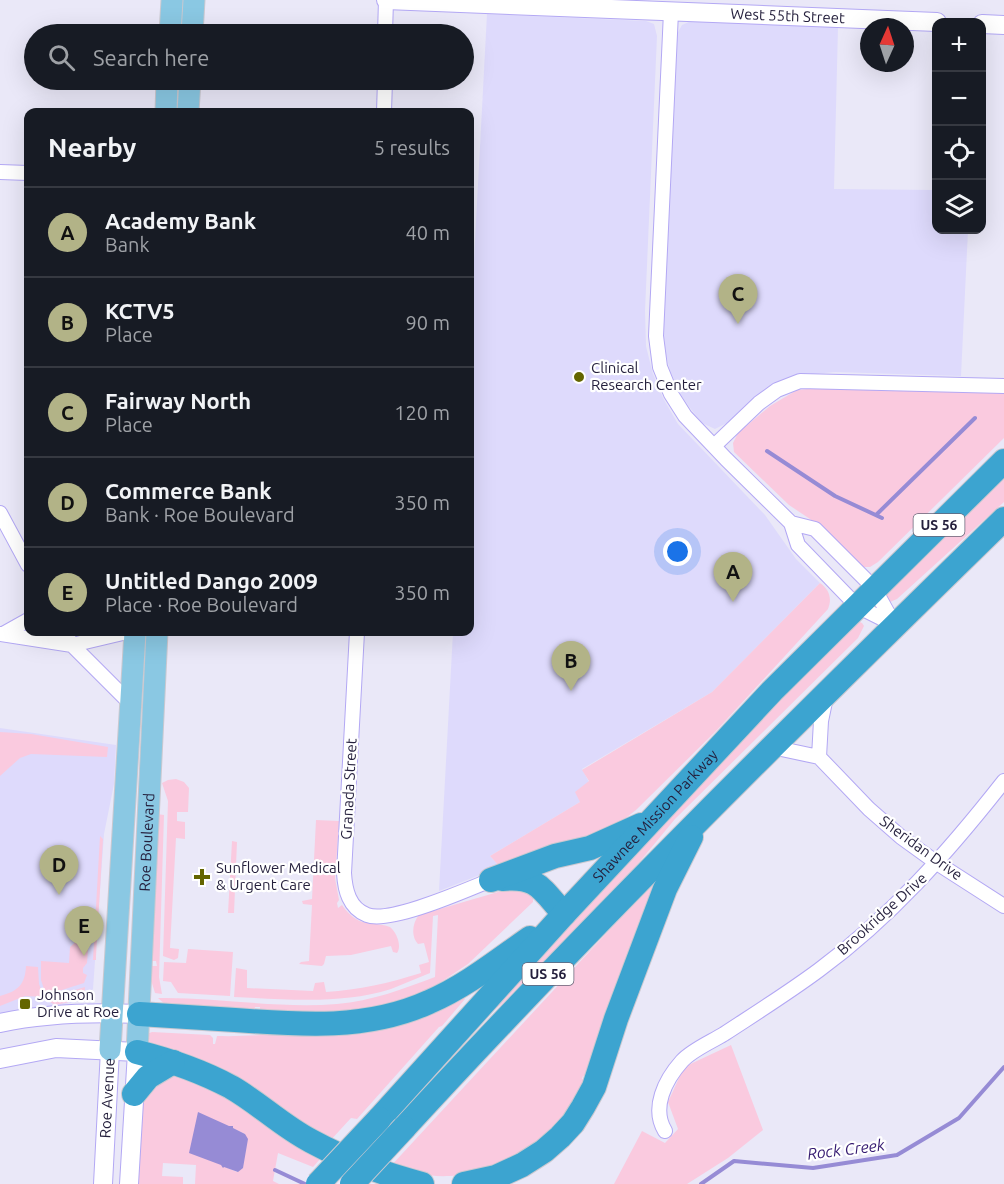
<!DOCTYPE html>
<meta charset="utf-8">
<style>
:root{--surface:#171b24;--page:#242831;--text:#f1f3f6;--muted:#9ea1a6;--line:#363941;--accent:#b2b387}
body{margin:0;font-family:Ubuntu,sans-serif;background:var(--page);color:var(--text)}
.controls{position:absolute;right:18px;top:18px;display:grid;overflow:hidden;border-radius:12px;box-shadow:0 6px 24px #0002}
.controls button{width:54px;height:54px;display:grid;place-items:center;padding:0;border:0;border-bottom:2px solid var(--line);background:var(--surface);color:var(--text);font:30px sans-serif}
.compass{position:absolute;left:860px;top:18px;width:54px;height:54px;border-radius:50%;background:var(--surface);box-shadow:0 6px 24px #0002;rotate:3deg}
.you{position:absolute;left:678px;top:552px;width:21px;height:21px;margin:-15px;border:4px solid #fff;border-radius:50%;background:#1a73e8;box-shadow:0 0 0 9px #1a73e833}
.badge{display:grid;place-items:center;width:39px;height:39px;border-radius:50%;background:var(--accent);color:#111;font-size:20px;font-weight:700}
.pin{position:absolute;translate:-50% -50px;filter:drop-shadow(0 2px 3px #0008)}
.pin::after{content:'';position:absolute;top:32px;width:21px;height:18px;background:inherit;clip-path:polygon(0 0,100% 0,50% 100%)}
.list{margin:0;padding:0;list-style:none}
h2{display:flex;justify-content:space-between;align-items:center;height:78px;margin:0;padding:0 24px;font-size:26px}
h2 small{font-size:20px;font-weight:400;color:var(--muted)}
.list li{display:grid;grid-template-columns:39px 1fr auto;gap:18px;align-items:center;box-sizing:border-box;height:90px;padding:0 24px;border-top:2px solid var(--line)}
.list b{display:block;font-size:22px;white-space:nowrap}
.list p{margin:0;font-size:20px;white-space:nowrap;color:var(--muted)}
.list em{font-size:20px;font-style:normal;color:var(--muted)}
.icon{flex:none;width:33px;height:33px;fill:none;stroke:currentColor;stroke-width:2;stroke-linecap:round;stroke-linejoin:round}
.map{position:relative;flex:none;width:1004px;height:1184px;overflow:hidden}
.search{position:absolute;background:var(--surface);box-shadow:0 6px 24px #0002;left:24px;top:24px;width:450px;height:66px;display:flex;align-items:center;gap:15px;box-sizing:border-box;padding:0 21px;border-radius:33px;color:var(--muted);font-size:22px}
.panel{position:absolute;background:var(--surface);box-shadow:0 6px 24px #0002;left:24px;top:108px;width:450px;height:528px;border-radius:12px}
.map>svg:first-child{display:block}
</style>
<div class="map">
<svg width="1004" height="1184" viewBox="0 0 1004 1184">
<rect width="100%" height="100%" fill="#eae8f8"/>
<path fill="#dedafc" d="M487 14 646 21 654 24 657 36 645 311 646 346 653 374 663 398 678 424 765 515 796 559 820 583 712 692 582 769 589 782 580 802 490 856 500 867 439 891 453 632H470V336Z
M691 21 838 27 834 189 936 190V230H968L961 376 835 372 792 376 762 391 727 423 715 429 702 423 690 408 681 395 670 371 666 355 663 329 677 34 682 25Z
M0 728 116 745 114 784 104 834 93 989 86 997 76 1002 0 1014Z"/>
<path fill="#facadf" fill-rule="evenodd" d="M827 387 1004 393V438L878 562 870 567H863L849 557 810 519 789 505 734 452 733 443 738 433 770 406 797 390Z
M1004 474V502L897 599 890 602 885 599V592Z
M820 583C830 590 832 599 828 609L716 731 636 810 622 821 610 830 500 867 490 856 580 802 575 792 589 781 582 770 712 692Z
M858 621 862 623 864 626 858 638 675 819 637 865 502 1004 489 1014 680 801Z
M0 732 31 734 108 747 107 757 31 754 20 758 0 776Z
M176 779 184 782 189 788 188 812H177V821L185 822V839L176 838 170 948 179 949 178 958 174 960 163 956 168 801 162 783 168 780Z
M157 814 164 815 159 977 162 994 155 993 151 980 152 966H157L156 961H152Z
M316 820 339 821 335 878 339 900 337 903 338 908 342 905C359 929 369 920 390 927 397 933 402 946 397 953L393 952 391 946 351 955 326 956 324 964 322 966 299 964 301 962 309 961 312 905 303 904 302 901 312 899Z
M100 836 103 839 96 956V960H93Z
M232 841 237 842 234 913H228Z
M664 871 586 1077 583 1076 582 1079 584 1080C565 1125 531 1154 484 1168 472 1172 461 1176 449 1176 428 1177 409 1172 389 1168Z
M515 887 533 895V902L468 964 423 994 410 999 353 1012H260V1007H255L254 1011 167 1006 158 998C217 997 278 1009 337 1004 372 1001 403 989 435 977L438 915 433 916 430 973C417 978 404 984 391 989 340 1005 286 999 234 997L236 968 247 970V988L313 991 315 983 324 982 326 992C359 990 389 983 421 973L419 965 429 962 424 943 418 944C411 937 412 923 419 915Z
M84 922 90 923 87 963 83 968V973L87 975 84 983 46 995 41 980V961L69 963 70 947 81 937Z
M188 949 233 952 230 996 178 993 171 982 163 981 164 962 186 963Z
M26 966 38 967 39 984 44 997 25 996 0 1006V996C18 991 25 985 26 966Z
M85 987 84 999 55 1005 45 999Z
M464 998 465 999 442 1026 439 1027 357 1119 351 1118 329 1142 153 1045 148 1041 147 1034 152 1032 210 1035 213 1038V1044H215L217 1036C293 1038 369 1019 444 1007Z
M731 1045 763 1130 728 1158 687 1184H614L642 1131 665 1143 678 1129 668 1102 684 1067Z
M176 1073 222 1094 321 1158 313 1167 278 1153 273 1181 279 1184H195L196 1165 163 1163 162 1176 183 1177V1184H137L143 1091ZM233 1126 232 1128 245 1134 237 1172 221 1165Z"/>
<path fill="#968bd5" d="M198 1112 229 1126H233V1128L245 1134 248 1139 243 1168 238 1172 224 1167 223 1168 221 1165 189 1153Z"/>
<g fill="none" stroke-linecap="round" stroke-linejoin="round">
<path stroke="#968bd5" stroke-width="4" d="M767 451 835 496 882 518
M876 515 975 418
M275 1170 305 1184
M701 1184 734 1161 813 1168 897 1155 959 1118 1004 1067"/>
<g stroke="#b3a8f4" stroke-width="16">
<path id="street" d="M671 12 656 336 660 367 671 394 685 416 726 459 791 523 815 529 874 588 895 626
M385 34 386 0
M384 112 385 80
M0 172 28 173
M714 446 759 403 777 390 800 381 1004 386
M0 513 28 565
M791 523 798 545 857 606 895 625
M65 632 72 645 131 704
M357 632 344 873C345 890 349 908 367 915 390 924 466 890 491 880
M0 634 72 645 127 632
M3 634 28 620
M772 747 819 757 869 809 901 837 937 863 1004 906
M819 757 821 721 826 697
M665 1131C651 1108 665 1080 682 1061 692 1050 711 1042 724 1034 756 1013 788 993 819 970 891 917 949 851 1004 781"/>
</g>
<g stroke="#b3a8f4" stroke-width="20">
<g id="secondary">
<path id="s1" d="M386 0 937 22"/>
<path d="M982 24 1004 25"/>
<path d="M0 1023C46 1013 92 1012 139 1014"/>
<path d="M0 1059 56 1048 137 1052 129 1184"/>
<path id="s2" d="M103 1184 110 1050"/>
</g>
</g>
<g stroke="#cac9d0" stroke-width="23">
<g id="primary">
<path d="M170 34 172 0"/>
<path d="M192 34 194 0"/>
<path d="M166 112 167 80"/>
<path d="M188 112 190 80"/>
<path d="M110 1050 135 632"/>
<path id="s3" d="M137 1052 157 632"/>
</g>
</g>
<g stroke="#cac9d0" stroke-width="26">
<g id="highway">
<path d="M502 879C538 875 542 890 564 914"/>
<path d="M491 880 555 856 590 848 641 825"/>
<path d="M139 1014C171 1016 203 1018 235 1020 301 1025 368 1030 429 1002 466 986 497 961 530 938"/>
<path d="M137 1052C169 1060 201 1071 231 1087 259 1103 282 1126 311 1141 346 1160 383 1174 422 1184"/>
<path d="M134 1094 148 1077 173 1062"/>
<path id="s4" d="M379 1119 564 914 772 691 1004 461"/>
<path d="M404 1128C597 918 800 718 1004 519"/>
<path d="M464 1184 496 1177 522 1165 544 1151 560 1137 573 1123 583 1107 594 1087 616 1019 665 889 691 837"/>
</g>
</g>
<use href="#street" stroke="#fff" stroke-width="14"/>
<use href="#secondary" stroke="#fff" stroke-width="18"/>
<use href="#primary" stroke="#8ac8e3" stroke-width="21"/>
<use href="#highway" stroke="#3ca4d0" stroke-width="24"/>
<g stroke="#cac9d0" stroke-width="26" stroke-linecap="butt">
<path id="highway-bridge" d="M318 1184 379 1119
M352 1184 404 1128"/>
</g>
<use href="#highway-bridge" stroke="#3ca4d0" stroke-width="24"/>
</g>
<g fill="#646500" stroke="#fff" stroke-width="2">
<circle cx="579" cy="377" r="6"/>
<path d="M199 868h6v6h6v6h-6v6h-6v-6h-6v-6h6z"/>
<rect x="19" y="998" width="12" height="12" rx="3"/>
</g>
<g text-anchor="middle" stroke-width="4.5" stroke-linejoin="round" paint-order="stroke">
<g fill="#fff" stroke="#666276" stroke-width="1.5">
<rect x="913.5" y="514" width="51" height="22" rx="4.5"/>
<rect x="522.5" y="963" width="51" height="22" rx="4.5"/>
</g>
<g font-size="14" font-weight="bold" fill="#241f3c">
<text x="939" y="530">US 56</text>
<text x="548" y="979">US 56</text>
</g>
<g font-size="15" fill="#241f3c" stroke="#fff">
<text dy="5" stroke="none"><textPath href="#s1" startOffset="402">West 55th Street</textPath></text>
<text transform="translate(349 789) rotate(-87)" y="5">Granada Street</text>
<text dy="5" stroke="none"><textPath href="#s4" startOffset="410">Shawnee Mission Parkway</textPath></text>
<text dy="5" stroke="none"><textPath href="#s3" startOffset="210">Roe Boulevard</textPath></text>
<text transform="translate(921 848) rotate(36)" y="5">Sheridan Drive</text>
<text transform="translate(882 914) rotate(-42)" y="5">Brookridge Drive</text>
<text dy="5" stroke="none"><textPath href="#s2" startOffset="86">Roe Avenue</textPath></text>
</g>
<g font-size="15" fill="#241f3c" stroke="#fff" text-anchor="start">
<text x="591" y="373">Clinical<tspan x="591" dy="17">Research Center</tspan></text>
<text x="216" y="873">Sunflower Medical<tspan x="216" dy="17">&amp; Urgent Care</tspan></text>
<text x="37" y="1000">Johnson<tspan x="37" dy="17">Drive at Roe</tspan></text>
</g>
<g font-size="16" font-style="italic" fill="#351a71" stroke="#fff">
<text transform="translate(846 1149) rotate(-7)" y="6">Rock Creek</text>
</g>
</g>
</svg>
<div class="controls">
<button>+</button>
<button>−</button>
<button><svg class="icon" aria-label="locate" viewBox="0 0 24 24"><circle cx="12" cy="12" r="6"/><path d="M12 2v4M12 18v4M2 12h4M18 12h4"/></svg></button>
<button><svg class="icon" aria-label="layers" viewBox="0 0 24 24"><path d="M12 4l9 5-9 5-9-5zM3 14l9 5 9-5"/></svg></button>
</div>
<svg class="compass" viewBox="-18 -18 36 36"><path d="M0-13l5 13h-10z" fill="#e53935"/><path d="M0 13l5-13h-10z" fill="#9ea1a6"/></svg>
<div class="you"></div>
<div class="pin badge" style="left:733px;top:602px">A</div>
<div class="pin badge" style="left:571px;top:691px">B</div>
<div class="pin badge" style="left:738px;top:324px">C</div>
<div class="pin badge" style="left:59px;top:895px">D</div>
<div class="pin badge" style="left:84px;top:956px">E</div>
<div class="search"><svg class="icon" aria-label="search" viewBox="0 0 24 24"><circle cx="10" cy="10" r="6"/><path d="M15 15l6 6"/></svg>Search here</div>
<section class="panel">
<h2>Nearby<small>5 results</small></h2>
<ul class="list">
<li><span class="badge">A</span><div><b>Academy Bank</b><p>Bank</p></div><em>40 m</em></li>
<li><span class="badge">B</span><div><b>KCTV5</b><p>Place</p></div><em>90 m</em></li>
<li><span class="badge">C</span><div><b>Fairway North</b><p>Place</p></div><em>120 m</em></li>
<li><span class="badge">D</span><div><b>Commerce Bank</b><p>Bank · Roe Boulevard</p></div><em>350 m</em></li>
<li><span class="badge">E</span><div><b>Untitled Dango 2009</b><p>Place · Roe Boulevard</p></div><em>350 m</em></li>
</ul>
</section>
</div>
